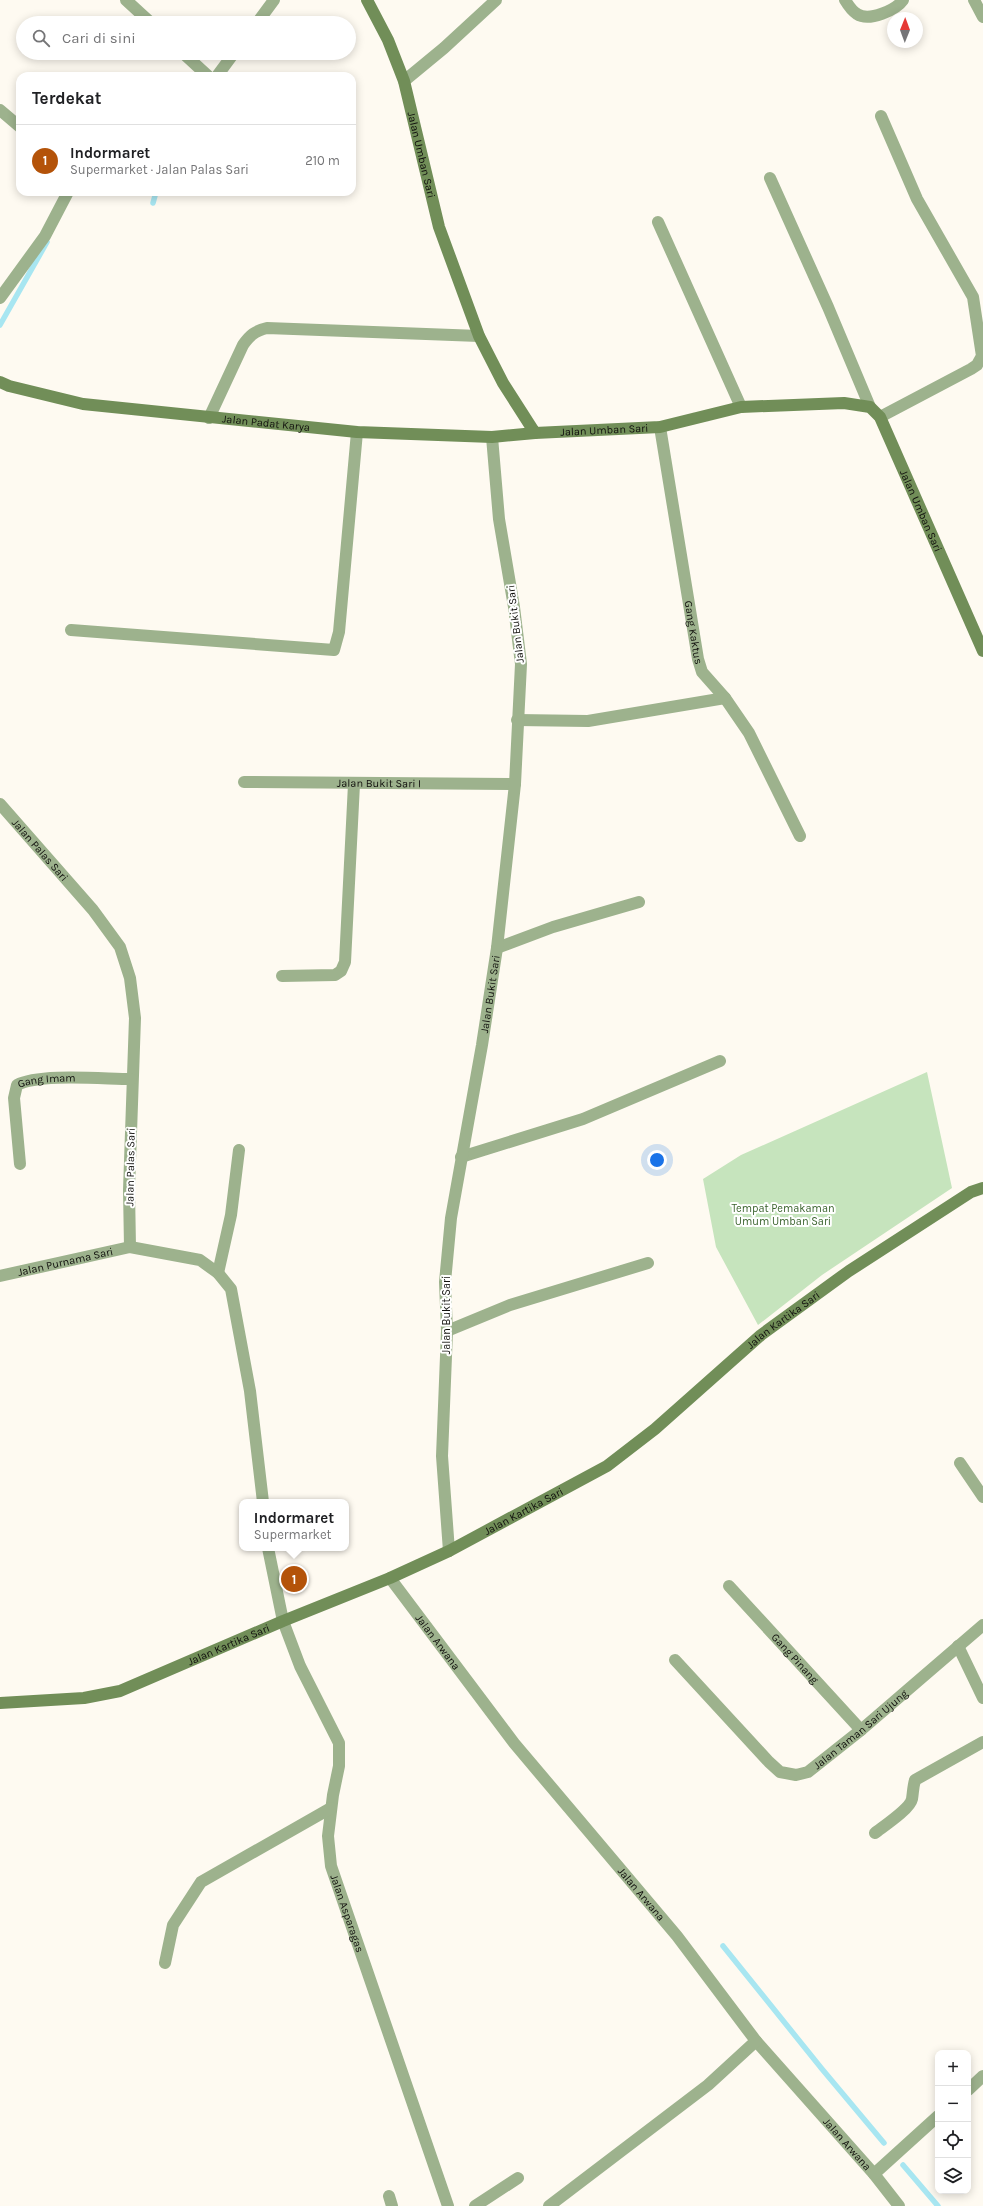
<!DOCTYPE html>
<html lang="id">
<meta charset="utf-8">
<style>
:root{--surface:#fff;--page:#f2f2f2;--text:#202124;--muted:#757577;--line:#e0e0e0;--accent:#b45309}
body{margin:0;font-family:Karla,sans-serif;background:var(--page);color:var(--text)}
.controls{position:absolute;right:12px;bottom:12px;display:grid;overflow:hidden;border-radius:8px;box-shadow:0 2px 10px #0003}
.controls button{width:36px;height:36px;display:grid;place-items:center;padding:0;border:0;border-bottom:1px solid var(--line);background:var(--surface);color:var(--text);font:20px sans-serif}
.compass{position:absolute;left:887px;top:12px;width:36px;height:36px;border-radius:50%;background:var(--surface);box-shadow:0 2px 10px #0003;rotate:1deg}
.you{position:absolute;left:657px;top:1160px;width:14px;height:14px;margin:-10px;border:3px solid #fff;border-radius:50%;background:#1a73e8;box-shadow:0 0 0 6px #1a73e833}
.badge{display:grid;place-items:center;width:26px;height:26px;border-radius:50%;background:var(--accent);color:#fff;font-size:13px;font-weight:700}
.pin{position:absolute;translate:-50% -50%;border:2px solid #fff;box-shadow:0 1px 4px #0006}
.popup{position:absolute;left:239px;top:1499px;width:110px;height:52px;box-sizing:border-box;display:grid;place-content:center;border-radius:8px;background:var(--surface);filter:drop-shadow(0 1px 3px #0005);font-size:13px;white-space:nowrap;color:var(--muted)}
.popup b{font-size:15px;color:var(--text)}
.popup::after{content:'';position:absolute;left:50%;top:100%;margin-left:-8px;border:8px solid transparent;border-top-color:var(--surface)}
.list{margin:0;padding:0;list-style:none}
h2{display:flex;justify-content:space-between;align-items:center;height:52px;margin:0;padding:0 16px;font-size:17px}
h2 small{font-size:13px;font-weight:400;color:var(--muted)}
.list li{display:grid;grid-template-columns:26px 1fr auto;gap:12px;align-items:center;box-sizing:border-box;height:72px;padding:0 16px;border-top:1px solid var(--line)}
.list b{display:block;font-size:15px;white-space:nowrap}
.list p{margin:0;font-size:13px;white-space:nowrap;color:var(--muted)}
.list em{font-size:13px;font-style:normal;color:var(--muted)}
.icon{flex:none;width:22px;height:22px;fill:none;stroke:currentColor;stroke-width:2;stroke-linecap:round;stroke-linejoin:round}
.map{position:relative;flex:none;width:983px;height:2206px;overflow:hidden}
.search{position:absolute;background:var(--surface);box-shadow:0 2px 10px #0003;left:16px;top:16px;width:340px;height:44px;display:flex;align-items:center;gap:10px;box-sizing:border-box;padding:0 14px;border-radius:22px;color:var(--muted);font-size:15px}
.panel{position:absolute;background:var(--surface);box-shadow:0 2px 10px #0003;left:16px;top:72px;width:340px;height:124px;border-radius:12px}
.map>svg:first-child{display:block}
</style>
<div class="map">
<svg width="983" height="2206" viewBox="0 0 983 2206">
<rect width="100%" height="100%" fill="#fefaf1"/>
<path fill="#c6e4bd" d="M927 1072 952 1188 822 1275 758 1325 716 1247 703 1179 741 1155Z"/>
<g fill="none" stroke-linecap="round" stroke-linejoin="round">
<path stroke="#a8e6f1" stroke-width="5.5" d="M153 203 156 192
M0 325 47 242
M723 1946 822 2069 884 2143
M903 2165 938 2206"/>
<g stroke="#9db28d" stroke-width="12">
<path d="M126 0 151 23"/>
<path d="M845 0C848 5 852 11 857 14 869 22 896 10 903 0"/>
<path d="M974 0 983 17"/>
<path d="M257 23 274 0"/>
<path d="M183 53 208 76"/>
<path d="M217 76 234 53"/>
<path d="M404 81 444 48 496 0"/>
<path d="M0 110 20 127"/>
<path d="M770 178 828 307 870 407"/>
<path d="M658 222 741 407"/>
<path d="M0 298 45 236 68 192"/>
<path d="M880 417 971 369 977 365 982 356 973 297 917 199 881 116"/>
<path d="M209 418 243 345C250 335 255 331 267 328L479 336"/>
<path id="s1" d="M660 427 698 659 702 672 725 698 749 733 800 836"/>
<path d="M71 630 334 650 339 632 357 432"/>
<path d="M517 720 588 721 725 698"/>
<path id="s2" d="M244 782 515 784"/>
<path id="s3" d="M0 804 93 910 120 947 130 978 135 1018 129 1190 130 1247"/>
<path d="M497 948 553 927 639 902"/>
<path d="M282 976 335 975 341 971 345 962 354 784"/>
<path d="M461 1157 583 1119 720 1061"/>
<path id="s4" d="M20 1164 14 1098 17 1085C39 1073 104 1079 131 1079"/>
<path d="M218 1273 231 1215 239 1150"/>
<path id="s5" d="M0 1276 130 1247 200 1260 218 1273 231 1289 250 1391 263 1502"/>
<path d="M447 1331 510 1305 648 1263"/>
<path d="M960 1463 983 1497"/>
<path id="s6" d="M268 1548 283 1621 300 1666 339 1743V1766L333 1795 328 1836 331 1866 448 2206"/>
<path id="s7" d="M449 1551 442 1456 447 1331 445 1282 451 1218 482 1045 497 948 515 784 521 664 514 607 499 519 492 437"/>
<path id="s8" d="M390 1578 514 1743 677 1936 756 2041 874 2174 899 2206"/>
<path id="s9" d="M729 1586 861 1730"/>
<path d="M958 1646 983 1698"/>
<path id="s10" d="M675 1660 769 1762 780 1772 796 1775 808 1772 861 1730 983 1625"/>
<path d="M875 1833C884 1826 910 1809 912 1799 913 1793 913 1787 915 1780L983 1742"/>
<path d="M165 1963 173 1925 201 1882 331 1808"/>
<path d="M968 2090 983 2076"/>
<path d="M874 2174 938 2116"/>
<path d="M389 2196 392 2206"/>
<path d="M475 2206 518 2178"/>
<path d="M549 2206 708 2085 756 2041"/>
</g>
<g stroke="#718e58" stroke-width="12">
<path id="s11" d="M367 0 388 40 404 81 439 227 479 336 503 383 535 433 660 427 741 407 844 403 870 407 880 417 983 651"/>
<path id="s12" d="M0 382 9 386 83 404 357 432 492 437 535 433"/>
<path id="s13" d="M0 1703 84 1698 120 1691 283 1621 390 1578 449 1551 607 1466 655 1429 761 1335 849 1271 971 1192 983 1188"/>
</g>
</g>
<g text-anchor="middle" stroke-width="4" stroke-linejoin="round" paint-order="stroke">
<g font-size="11" fill="#11100d" stroke="#fff">
<text dy="4" stroke="none"><textPath href="#s11" startOffset="165">Jalan Umban Sari</textPath></text>
<text dy="4" stroke="none"><textPath href="#s12" startOffset="270">Jalan Padat Karya</textPath></text>
<text dy="4" stroke="none"><textPath href="#s11" startOffset="537">Jalan Umban Sari</textPath></text>
<text dy="4" stroke="none"><textPath href="#s11" startOffset="922">Jalan Umban Sari</textPath></text>
<text transform="translate(515 624) rotate(-97)" y="4">Jalan Bukit Sari</text>
<text dy="4" stroke="none"><textPath href="#s1" startOffset="208">Gang Kaktus</textPath></text>
<text dy="4" stroke="none"><textPath href="#s2" startOffset="135">Jalan Bukit Sari I</textPath></text>
<text dy="4" stroke="none"><textPath href="#s3" startOffset="61">Jalan Palas Sari</textPath></text>
<text dy="4" stroke="none"><textPath href="#s7" startOffset="561">Jalan Bukit Sari</textPath></text>
<text dy="4" stroke="none"><textPath href="#s4" startOffset="110">Gang Imam</textPath></text>
<text transform="translate(130 1167) rotate(-89)" y="4">Jalan Palas Sari</text>
<text dy="4" stroke="none"><textPath href="#s5" startOffset="67">Jalan Purnama Sari</textPath></text>
<text transform="translate(446 1315) rotate(-90)" y="4">Jalan Bukit Sari</text>
<text dy="4" stroke="none"><textPath href="#s13" startOffset="887">Jalan Kartika Sari</textPath></text>
<text dy="4" stroke="none"><textPath href="#s13" startOffset="563">Jalan Kartika Sari</textPath></text>
<text dy="4" stroke="none"><textPath href="#s8" startOffset="80">Jalan Arwana</textPath></text>
<text dy="4" stroke="none"><textPath href="#s13" startOffset="239">Jalan Kartika Sari</textPath></text>
<text dy="4" stroke="none"><textPath href="#s9" startOffset="98">Gang Pinang</textPath></text>
<text dy="4" stroke="none"><textPath href="#s10" startOffset="250">Jalan Taman Sari Ujung</textPath></text>
<text dy="4" stroke="none"><textPath href="#s8" startOffset="404">Jalan Arwana</textPath></text>
<text dy="4" stroke="none"><textPath href="#s6" startOffset="383">Jalan Asparagas</textPath></text>
<text dy="4" stroke="none"><textPath href="#s8" startOffset="728">Jalan Arwana</textPath></text>
</g>
<g font-size="11" fill="#39622c" stroke="#fff">
<text x="783" y="1212">Tempat Pemakaman<tspan x="783" dy="13">Umum Umban Sari</tspan></text>
</g>
</g>
</svg>
<div class="controls">
<button>+</button>
<button>−</button>
<button><svg class="icon" aria-label="locate" viewBox="0 0 24 24"><circle cx="12" cy="12" r="6"/><path d="M12 2v4M12 18v4M2 12h4M18 12h4"/></svg></button>
<button><svg class="icon" aria-label="layers" viewBox="0 0 24 24"><path d="M12 4l9 5-9 5-9-5zM3 14l9 5 9-5"/></svg></button>
</div>
<svg class="compass" viewBox="-18 -18 36 36"><path d="M0-13l5 13h-10z" fill="#e53935"/><path d="M0 13l5-13h-10z" fill="#757577"/></svg>
<div class="you"></div>
<div class="pin badge" style="left:294px;top:1579px">1</div>
<div class="popup"><b>Indormaret</b>Supermarket</div>
<div class="search"><svg class="icon" aria-label="search" viewBox="0 0 24 24"><circle cx="10" cy="10" r="6"/><path d="M15 15l6 6"/></svg>Cari di sini</div>
<section class="panel">
<h2>Terdekat<small></small></h2>
<ul class="list">
<li><span class="badge">1</span><div><b>Indormaret</b><p>Supermarket · Jalan Palas Sari</p></div><em>210 m</em></li>
</ul>
</section>
</div>
